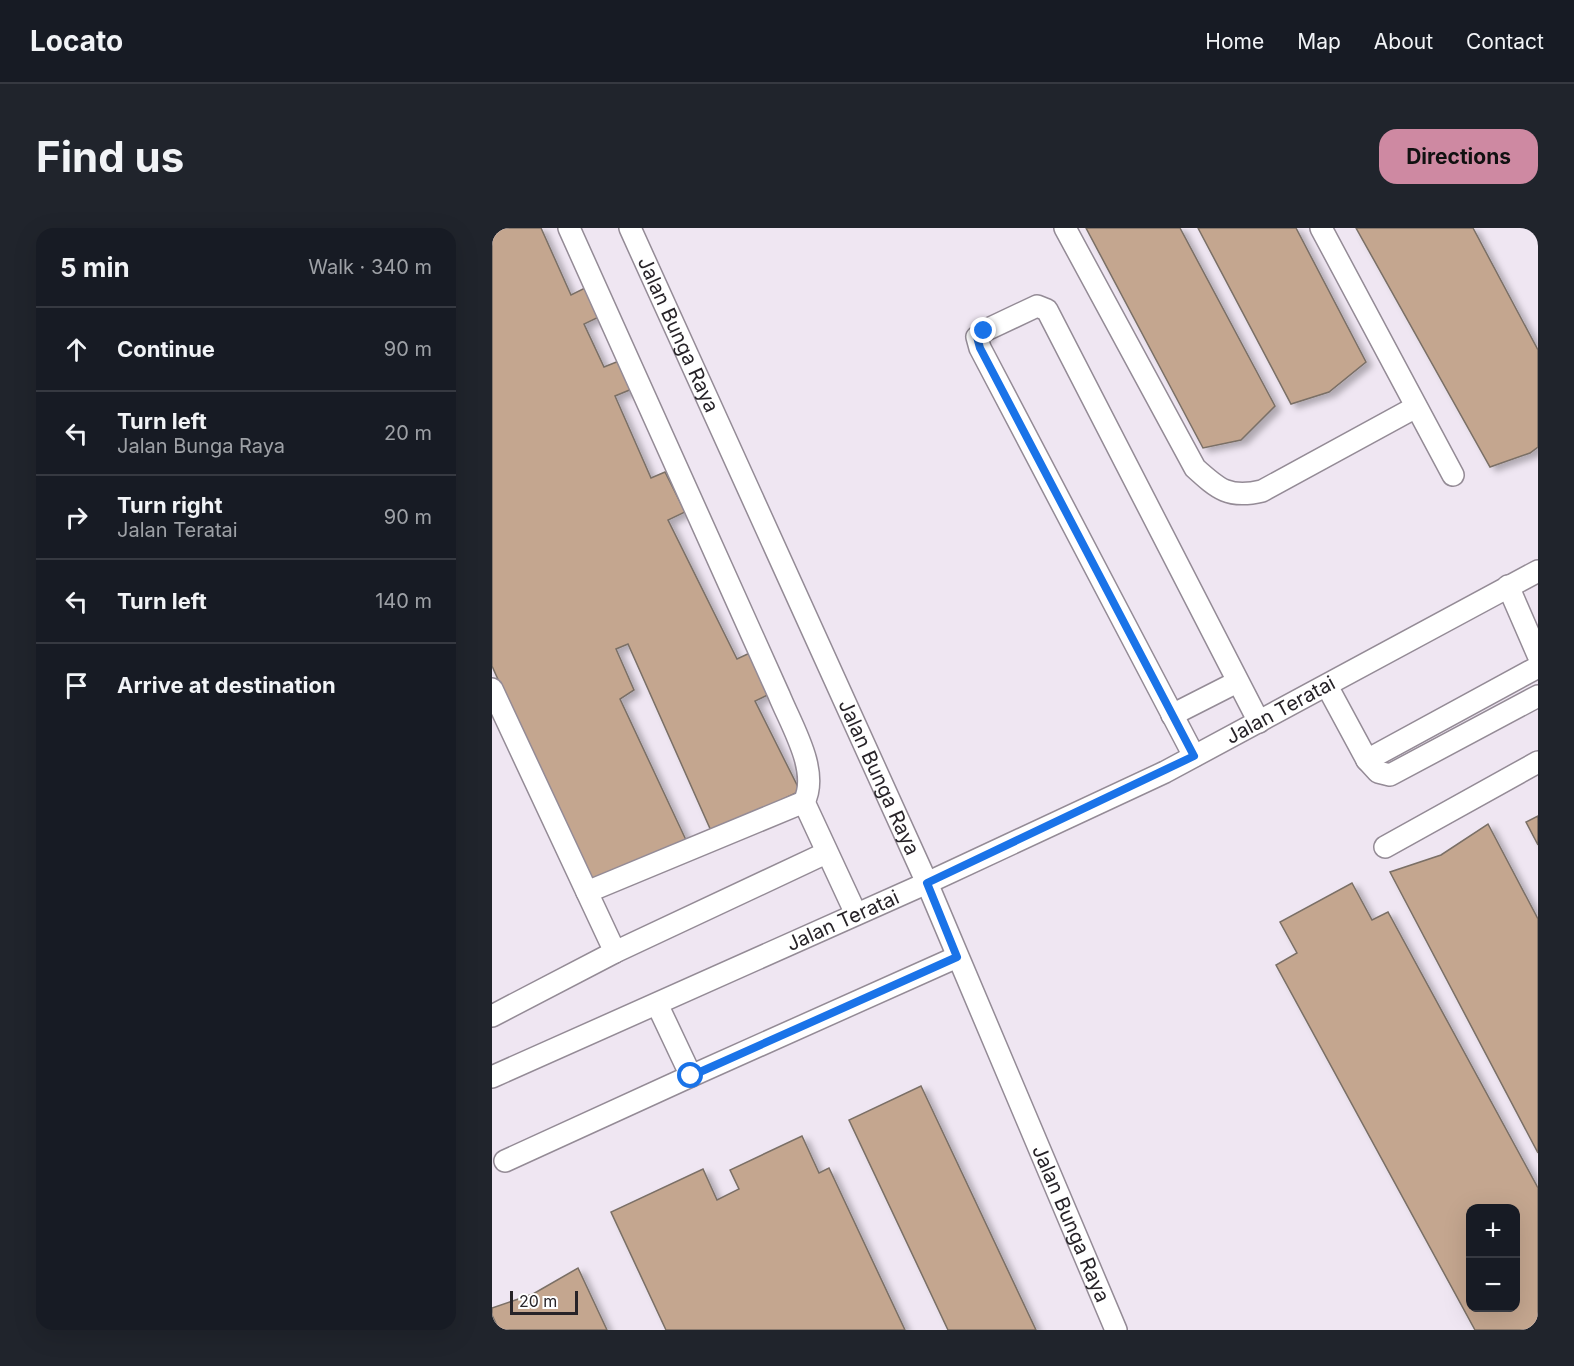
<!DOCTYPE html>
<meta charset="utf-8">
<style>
:root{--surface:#171b24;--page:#20242c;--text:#f1f3f6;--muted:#9ea1a6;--line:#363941;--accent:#ce89a2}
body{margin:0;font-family:Inter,sans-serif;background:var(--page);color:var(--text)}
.controls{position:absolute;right:18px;bottom:18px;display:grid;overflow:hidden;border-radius:12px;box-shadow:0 6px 24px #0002}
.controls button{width:54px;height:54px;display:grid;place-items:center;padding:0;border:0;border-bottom:2px solid var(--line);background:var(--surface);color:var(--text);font:30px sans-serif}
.scale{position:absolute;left:18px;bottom:15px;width:68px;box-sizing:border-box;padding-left:6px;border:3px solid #272328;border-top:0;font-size:16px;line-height:21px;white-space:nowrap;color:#272328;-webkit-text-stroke:4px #fff;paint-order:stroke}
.stop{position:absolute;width:18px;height:18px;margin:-14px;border:4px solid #1a73e8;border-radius:50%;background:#fff}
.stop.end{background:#1a73e8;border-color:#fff;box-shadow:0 2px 6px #0008}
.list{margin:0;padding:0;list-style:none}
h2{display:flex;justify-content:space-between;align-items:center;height:78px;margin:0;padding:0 24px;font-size:26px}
h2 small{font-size:20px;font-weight:400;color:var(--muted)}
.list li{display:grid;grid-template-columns:39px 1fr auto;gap:18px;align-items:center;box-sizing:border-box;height:84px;padding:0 24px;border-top:2px solid var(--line)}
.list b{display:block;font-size:22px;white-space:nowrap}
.list p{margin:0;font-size:20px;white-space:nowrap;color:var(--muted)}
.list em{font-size:20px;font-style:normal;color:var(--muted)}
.icon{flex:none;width:33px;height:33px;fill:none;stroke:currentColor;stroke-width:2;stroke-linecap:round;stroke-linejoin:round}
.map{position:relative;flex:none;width:1046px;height:1102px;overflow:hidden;border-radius:18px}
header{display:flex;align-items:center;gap:36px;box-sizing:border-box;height:84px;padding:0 30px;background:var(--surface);border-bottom:2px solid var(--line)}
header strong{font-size:28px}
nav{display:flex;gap:33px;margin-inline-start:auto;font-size:21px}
.intro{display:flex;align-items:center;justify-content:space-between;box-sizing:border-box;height:144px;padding:0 36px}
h1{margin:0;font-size:42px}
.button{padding:15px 27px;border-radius:18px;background:var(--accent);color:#111;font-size:21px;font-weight:700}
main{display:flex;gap:36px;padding:0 36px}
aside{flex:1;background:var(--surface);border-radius:18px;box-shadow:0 6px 24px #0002}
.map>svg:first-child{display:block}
</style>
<header>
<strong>Locato</strong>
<nav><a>Home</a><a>Map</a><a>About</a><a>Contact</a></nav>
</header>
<div class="intro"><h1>Find us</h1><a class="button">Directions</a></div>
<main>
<aside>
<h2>5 min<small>Walk · 340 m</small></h2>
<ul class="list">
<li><svg class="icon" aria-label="ahead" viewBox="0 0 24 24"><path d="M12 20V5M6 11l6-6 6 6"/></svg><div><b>Continue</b></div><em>90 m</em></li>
<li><svg class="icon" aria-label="left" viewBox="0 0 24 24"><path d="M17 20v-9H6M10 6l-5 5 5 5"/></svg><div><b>Turn left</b><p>Jalan Bunga Raya</p></div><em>20 m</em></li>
<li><svg class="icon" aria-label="right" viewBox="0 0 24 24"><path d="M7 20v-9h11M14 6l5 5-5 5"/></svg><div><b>Turn right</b><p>Jalan Teratai</p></div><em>90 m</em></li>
<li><svg class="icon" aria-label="left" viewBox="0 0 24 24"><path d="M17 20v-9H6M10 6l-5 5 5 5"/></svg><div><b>Turn left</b></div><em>140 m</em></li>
<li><svg class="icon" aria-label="arrive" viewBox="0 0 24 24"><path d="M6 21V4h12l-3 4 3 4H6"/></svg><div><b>Arrive at destination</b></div></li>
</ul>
</aside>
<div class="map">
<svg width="1046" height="1102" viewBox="0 0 1046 1102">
<defs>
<filter id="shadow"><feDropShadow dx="6" dy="4" stdDeviation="3" flood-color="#0004"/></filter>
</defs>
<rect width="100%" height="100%" fill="#efe6f2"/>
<path fill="#c4a68f" stroke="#7a6f66" stroke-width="1.5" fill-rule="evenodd" filter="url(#shadow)" d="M0 0H49L79 67 95 59 109 88 92 96 112 139 127 133 140 161 123 168 159 250 173 244 193 284 176 292 245 431 262 423 282 464 263 473 308 563 220 605 136 416 124 421 142 462 128 471 194 612 97 655 0 438Z
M594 0H688L783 178 749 212 711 220Z
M706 0H804L874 134 837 164 799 176Z
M864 0H981L1046 122V219L1038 225 998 239Z
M1046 588V617L1034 594Z
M996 596 1046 691V925L898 644 949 627Z
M860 655 880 692 896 684 1046 960V1102H983L784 737 805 725 788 694ZM978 980H1023V1080H978Z
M429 858 544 1102H456L357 892Z
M310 908 327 945 337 940 413 1102H174L119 984 211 941 225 972 247 961 238 942Z
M86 1040 115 1102H7L0 1087V1080L41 1066Z"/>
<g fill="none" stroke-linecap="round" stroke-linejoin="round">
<g stroke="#948b96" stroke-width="24">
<g id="minor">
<path d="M77 0 287 467C299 497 328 543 312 574"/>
<path id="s1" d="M138 0 435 655 624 1102"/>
<path d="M573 0 703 240C726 261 737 271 770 263L924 179"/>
<path d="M829 0 961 247"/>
<path d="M1016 358 1046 427"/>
<path d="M835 458 875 532 886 544 898 547 1046 468"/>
<path d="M0 461 123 724"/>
<path d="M680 487 745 454"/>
<path d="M702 528 488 120 485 109 492 103 545 78 555 82 767 494"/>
<path d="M875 532 1046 439"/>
<path d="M893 619 1046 534"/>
<path d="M95 664 312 574 364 686"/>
<path d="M165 776 199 848 465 729"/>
<path d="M0 788 123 724 334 625"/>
<path id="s2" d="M0 849 435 655 673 544 1046 343"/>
<path d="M13 933 199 848"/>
</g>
</g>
<use href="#minor" stroke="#fff" stroke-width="21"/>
</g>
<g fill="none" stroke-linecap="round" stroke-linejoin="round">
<path stroke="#1a73e8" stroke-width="8" d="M199 848 465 729 435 655 702 528 488 120 485 109 492 103"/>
</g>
<g text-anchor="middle" stroke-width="5" stroke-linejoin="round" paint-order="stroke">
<g font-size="20" fill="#272328" stroke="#fff">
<text dy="7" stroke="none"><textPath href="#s1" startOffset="117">Jalan Bunga Raya</textPath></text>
<text dy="7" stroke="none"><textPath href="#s2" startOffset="870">Jalan Teratai</textPath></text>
<text dy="7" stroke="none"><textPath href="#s1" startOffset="603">Jalan Bunga Raya</textPath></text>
<text dy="7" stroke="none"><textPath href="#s2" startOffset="384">Jalan Teratai</textPath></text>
<text dy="7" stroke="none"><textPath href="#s1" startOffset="1089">Jalan Bunga Raya</textPath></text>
</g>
</g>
</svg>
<div class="controls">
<button>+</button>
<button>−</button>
</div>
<div class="scale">20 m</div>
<div class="stop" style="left:199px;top:848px"></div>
<div class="stop end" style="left:492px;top:103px"></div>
</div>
</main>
